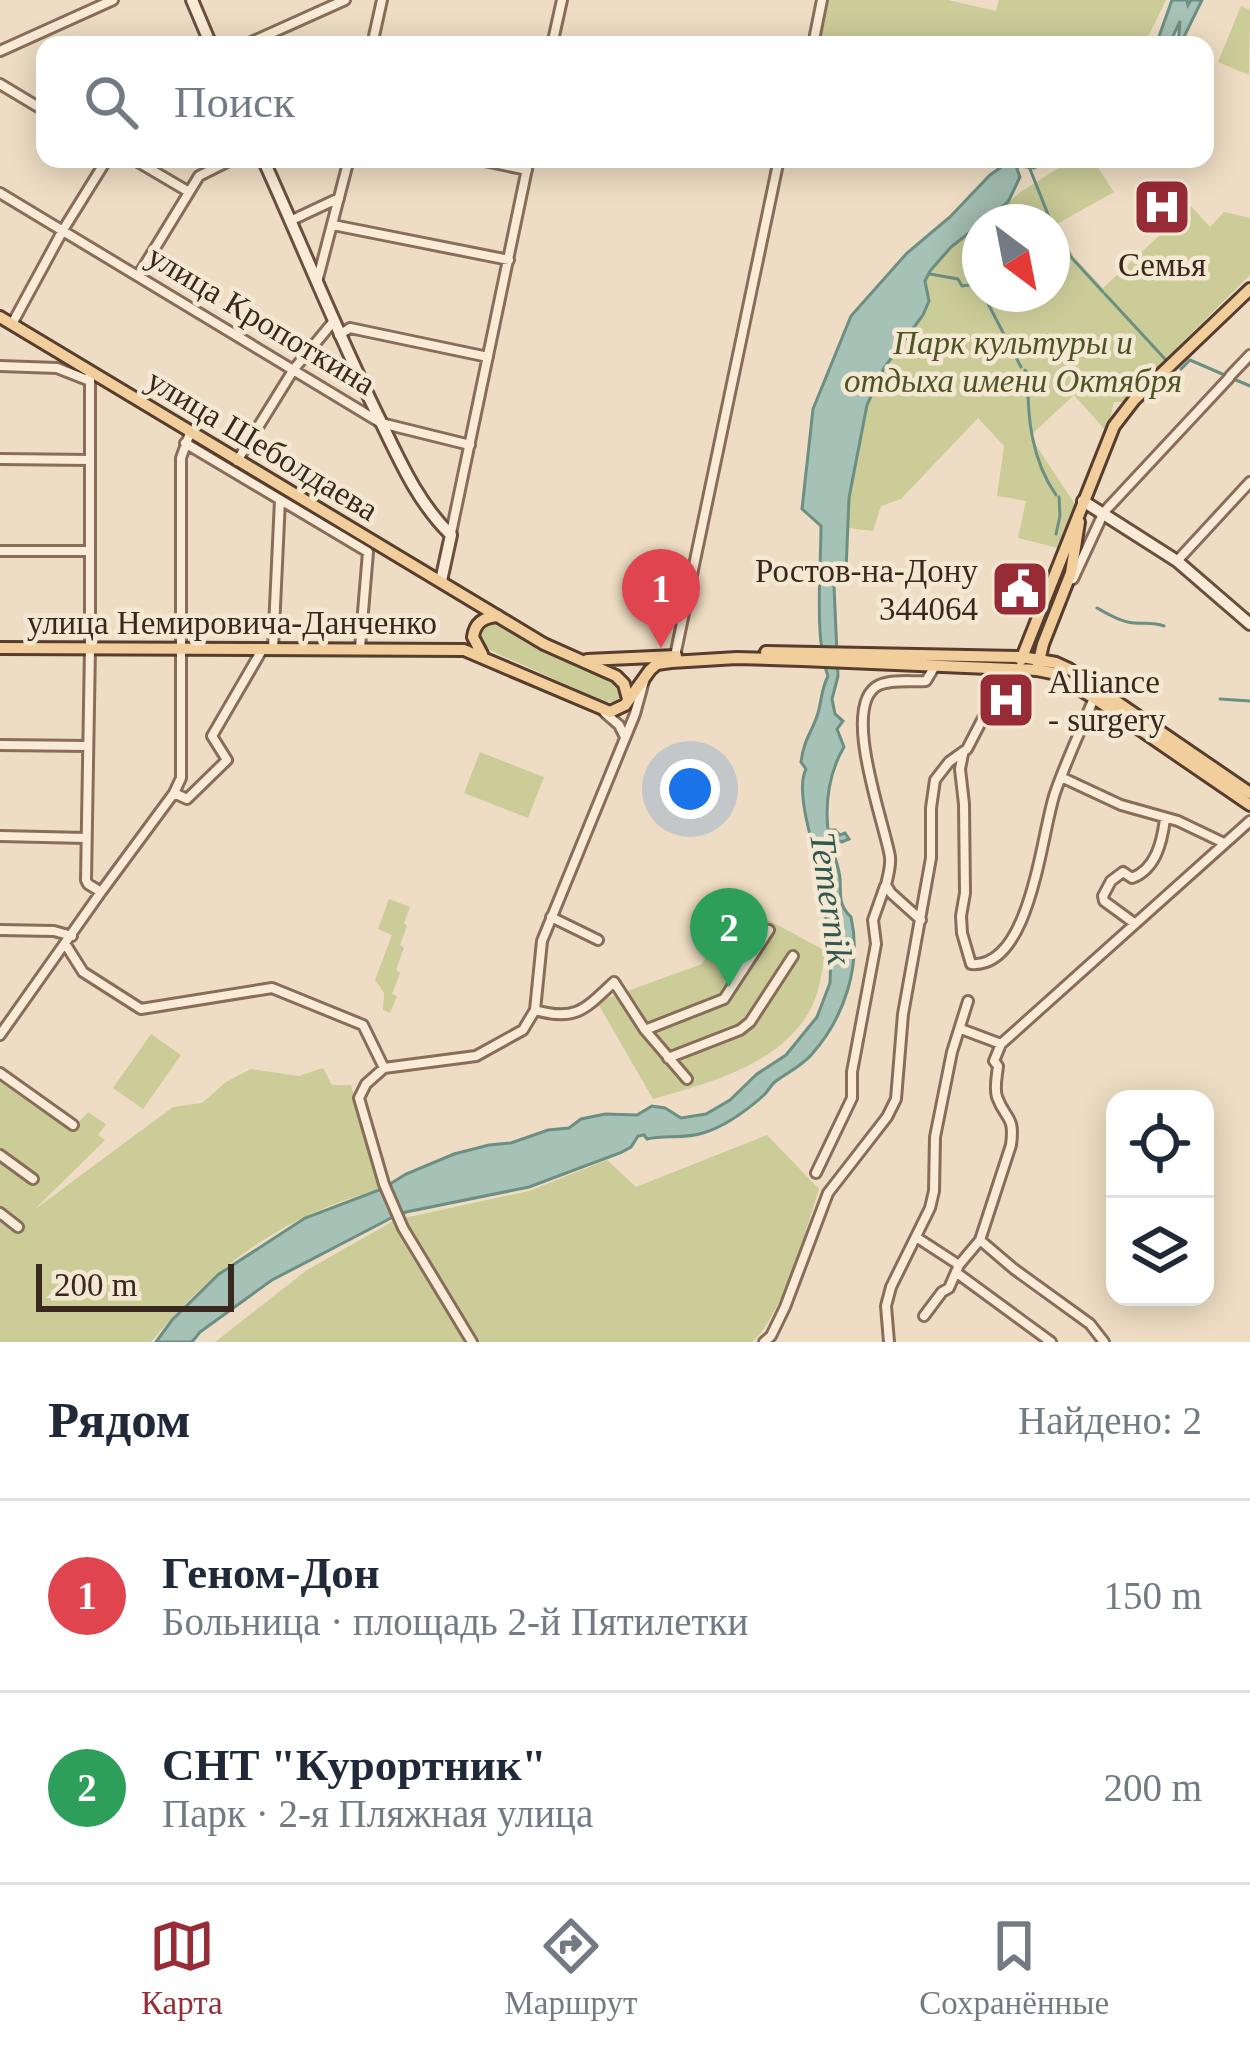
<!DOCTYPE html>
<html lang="ru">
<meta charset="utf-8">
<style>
:root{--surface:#fff;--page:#f6f6f7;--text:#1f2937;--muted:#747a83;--line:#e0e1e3;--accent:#972b36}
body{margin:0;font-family:"Times New Roman",serif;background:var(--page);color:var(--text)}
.controls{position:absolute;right:36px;bottom:36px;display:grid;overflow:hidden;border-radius:24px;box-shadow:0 6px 30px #0003}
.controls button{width:108px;height:108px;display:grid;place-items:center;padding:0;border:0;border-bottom:3px solid var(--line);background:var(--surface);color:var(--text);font:60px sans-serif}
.compass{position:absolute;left:962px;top:204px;width:108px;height:108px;border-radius:50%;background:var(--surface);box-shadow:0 6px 30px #0003;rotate:148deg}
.scale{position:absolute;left:36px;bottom:30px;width:198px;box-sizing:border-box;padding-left:12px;border:6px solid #38281e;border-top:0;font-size:33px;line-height:42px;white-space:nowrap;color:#38281e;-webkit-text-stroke:9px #f5e8d3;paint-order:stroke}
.you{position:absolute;left:690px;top:789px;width:42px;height:42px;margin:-30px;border:9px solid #fff;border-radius:50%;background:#1a73e8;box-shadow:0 0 0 18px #1a73e833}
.badge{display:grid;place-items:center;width:78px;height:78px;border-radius:50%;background:var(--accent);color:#fff;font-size:39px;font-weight:700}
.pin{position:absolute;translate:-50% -99px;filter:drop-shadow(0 3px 6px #0008)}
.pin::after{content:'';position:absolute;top:63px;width:42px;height:36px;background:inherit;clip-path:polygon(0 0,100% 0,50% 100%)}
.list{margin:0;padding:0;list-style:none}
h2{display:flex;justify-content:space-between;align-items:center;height:156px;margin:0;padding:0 48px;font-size:51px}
h2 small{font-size:39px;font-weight:400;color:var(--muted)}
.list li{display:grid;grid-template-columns:78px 1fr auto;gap:36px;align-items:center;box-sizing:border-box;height:192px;padding:0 48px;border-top:3px solid var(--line)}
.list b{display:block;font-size:45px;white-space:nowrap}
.list p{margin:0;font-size:39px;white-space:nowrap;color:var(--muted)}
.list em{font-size:39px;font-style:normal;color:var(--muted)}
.icon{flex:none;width:66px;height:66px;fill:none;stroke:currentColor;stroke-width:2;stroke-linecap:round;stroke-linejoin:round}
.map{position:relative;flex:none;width:1250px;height:1342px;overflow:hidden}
.search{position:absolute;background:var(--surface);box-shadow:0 6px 30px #0003;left:36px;right:36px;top:36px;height:132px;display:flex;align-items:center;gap:30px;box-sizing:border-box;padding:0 42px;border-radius:24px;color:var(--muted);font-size:45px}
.sheet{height:540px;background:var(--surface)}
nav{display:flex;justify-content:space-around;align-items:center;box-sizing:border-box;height:168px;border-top:3px solid var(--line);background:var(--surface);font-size:33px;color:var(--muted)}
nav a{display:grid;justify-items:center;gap:6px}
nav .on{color:var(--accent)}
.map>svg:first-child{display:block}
</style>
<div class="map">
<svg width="1250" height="1342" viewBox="0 0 1250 1342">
<rect width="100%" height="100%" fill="#eeddc4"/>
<path fill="#cbcc98" d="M829 0H948L996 11 999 0H1166L1144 45H820Z
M1241 6 1250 10 1249 75 1218 62Z
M1073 159H1092L1114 192 1057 224 1074 257 1103 288 1191 206 1210 227 1224 212 1250 218V275L1122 402H1114L1107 432 1074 395 1030 436 1076 506 1058 548 1018 538 1026 501 997 496 1004 446 978 418 901 499 881 506 873 531 848 528C850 475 857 412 885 366 896 349 916 332 923 313 928 301 923 288 927 277 936 255 962 239 980 225V294H1052V222H984L1022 191Z
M490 622 501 624 548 653 613 680 620 688V697L614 702H605L485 648 479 635 481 629Z
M480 752 544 777 528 818 464 793Z
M389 899 410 907 404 923 407 926 400 945 404 948 396 970 400 973 392 994 397 996 390 1013 383 1010 384 993 375 980 392 935 378 929Z
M736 903 826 951C822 968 820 990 812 1006 785 1063 709 1083 653 1099L597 1002 702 964Z
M151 1034 181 1055 143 1109 113 1088Z
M0 1066 79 1122 88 1112 106 1124 98 1135 105 1140 34 1210 173 1107 202 1103 226 1082 251 1069 299 1076 323 1068 332 1085H351L379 1190C286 1213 212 1268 151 1342H0Z
M767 1135 819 1189C806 1229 783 1315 752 1342H215L307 1270 395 1220 529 1191 607 1160 636 1187Z"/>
<path fill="#a6c1b6" stroke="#6c8f83" stroke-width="3" d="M1172 0H1187L1188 5 1191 0H1202L1180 45H1178L1180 21 1169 45H1156Z
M1013 159H1052L1034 168 1019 166 1017 169 1020 177 1008 202 951 247 930 271 925 281 929 301 923 315 884 368 867 405 849 498 846 571 834 586 838 676 832 699 835 714 843 721 837 729 844 747C829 772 825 803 828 830H835L840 835 845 833 849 839 842 842 829 837C832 851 839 865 840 879 841 895 838 905 851 917 862 965 844 1018 812 1054 802 1066 788 1072 776 1081 771 1085 768 1091 764 1095 746 1111 726 1126 703 1133 685 1139 665 1135 647 1139L644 1135 638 1136 631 1147 620 1153 529 1187 406 1212 393 1217 272 1280 200 1332 192 1342H156L172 1320 219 1274 305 1218 382 1189 406 1174 454 1154 489 1145 511 1143 548 1130 569 1128 581 1119 605 1114 637 1115 652 1106 665 1108 681 1118 706 1114 730 1100 757 1074 786 1055 817 1017 830 983 831 952 825 945 829 937C823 919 827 899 822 880 816 854 794 792 806 769L801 762C804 738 812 733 818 713 822 699 821 690 828 676 814 639 821 568 821 526L802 509 813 409 851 316 907 253 950 217 990 175Z"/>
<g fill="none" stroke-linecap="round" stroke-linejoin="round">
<path stroke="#6c8f83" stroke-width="3" d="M1026 159 1051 222
M1053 225 1071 257 1103 292
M930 274 958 279 962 286 976 284 980 288
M983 294 1021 367
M1105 294 1165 359
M1181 369 1190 360 1250 386
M1025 370 1028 373C1027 416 1031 459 1056 495
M1056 534 1060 516 1059 497
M1097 608C1108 614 1121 622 1134 623 1146 624 1153 622 1164 626
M1220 699 1250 701"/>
<g stroke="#886e5a" stroke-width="14">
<path id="street" d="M245 45 345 0
M372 45 382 0
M552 45 562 0
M813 45 822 0
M0 51 113 0
M0 84 45 111
M133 159 189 192
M475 159 527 170
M0 193 381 423 470 445
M290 221 339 198
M333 225 509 260
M138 276 199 176 233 159
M317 282 349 159
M12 324 63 230 107 159
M339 335 350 328 488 357
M0 366 57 368 90 381
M1230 376 1250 355
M185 443 368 552 360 648
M0 459 90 460
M237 461 294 369 333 322
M451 533 529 159
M0 551H90
M1177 561 1250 482
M1073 579 1104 512 1229 378
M273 649 280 500
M675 656 779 159
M605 713 619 725 625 737
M0 745 88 746
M963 754 960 769 964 804 965 893 961 916 962 933 971 964C1031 969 1041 834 1055 793 1066 761 1081 730 1094 698
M1061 777 1121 805 1178 821 1224 843
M174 793 187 799 227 760 212 736 262 650
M0 836 86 838
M101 892 174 793 181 778V458L190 433
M551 917 598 940
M921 920 891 893 886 885C888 875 891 867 890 857 885 824 839 704 879 685 892 679 913 682 926 681L935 666
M1134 923 1104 901 1103 896 1111 881 1123 872 1132 878C1156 869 1162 842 1165 819
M0 930 54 931 72 936
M66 945 83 972 141 1009 272 988 363 1025 384 1068 476 1056 523 1030 535 1010 542 941 635 714 644 681
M535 1010C576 1022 585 1009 614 982L645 1030 687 1079
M961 1029 1001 1044
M645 1030 724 999 769 930
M0 1035 101 892 88 884 86 880 90 648V371
M668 1058 740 1030 750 1022 793 956
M384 1068 366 1084 359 1098 384 1184 403 1228 472 1342
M0 1073 73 1125
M0 1155 33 1179
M816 1173 852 1098V1072L876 944 873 920 885 886
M0 1213 18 1227
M916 1237 959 1265
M957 1273 1051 1342
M924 1316 942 1292 949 1288 959 1265 980 1240
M764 1342 771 1336 785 1307 828 1193 887 1117 896 1099 903 1014 931 858V808L935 780 949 762 967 749 994 697 1014 669
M889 1342 886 1306 891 1287 930 1208 934 1191 935 1137 952 1052 968 1001
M1104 1342 1090 1324 1014 1269 980 1240 1011 1145C1015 1115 1006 1121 997 1097 994 1088 997 1076 998 1066L994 1061 1001 1044 1250 821"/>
</g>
<g stroke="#6a4f3d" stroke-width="16">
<path id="secondary" d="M192 0 211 45
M263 159C302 245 337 332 378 416 399 459 417 502 451 535L441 581
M1083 501 1177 561 1250 624"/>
</g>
<g stroke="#563d2e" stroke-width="16">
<path id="primary" d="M0 317 544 644 616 676 624 684 628 699
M0 648 464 650 610 712 625 705 650 670 657 664 671 662 737 658 802 660 1037 670 1052 673 1094 698 1250 805
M766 652 1022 657 1056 663 1069 669 1250 793
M482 654 473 637C475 622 484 617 498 616
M587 660 676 656
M1021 660 1114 426 1134 400 1250 289
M1038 665 1043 644 1071 573 1079 522"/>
</g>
<use href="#street" stroke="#f9ebd7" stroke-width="8"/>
<use href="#secondary" stroke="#f9ebd7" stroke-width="10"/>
<use href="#primary" stroke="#f1ce9c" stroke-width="10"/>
</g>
<defs>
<g id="hospital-square" transform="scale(3)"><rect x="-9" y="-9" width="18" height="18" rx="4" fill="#972b36" stroke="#f5e8d3"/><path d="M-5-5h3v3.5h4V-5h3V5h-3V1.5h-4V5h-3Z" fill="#fff"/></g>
<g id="civic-square" transform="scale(3)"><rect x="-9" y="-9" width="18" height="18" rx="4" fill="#972b36" stroke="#f5e8d3"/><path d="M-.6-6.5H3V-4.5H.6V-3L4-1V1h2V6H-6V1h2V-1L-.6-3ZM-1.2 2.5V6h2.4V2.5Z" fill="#fff"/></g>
</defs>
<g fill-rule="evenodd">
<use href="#hospital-square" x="1162" y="207"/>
<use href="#civic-square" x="1020" y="589"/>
<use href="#hospital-square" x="1006" y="700"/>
</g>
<g text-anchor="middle" stroke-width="9" stroke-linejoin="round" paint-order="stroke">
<g font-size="33" fill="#38281e" stroke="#f5e8d3">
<text x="1162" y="276">Семья</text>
<text x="978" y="582" text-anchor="end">Ростов-на-Дону<tspan x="978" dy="38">344064</tspan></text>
<text x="1048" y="693" text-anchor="start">Alliance<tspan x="1048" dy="38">- surgery</tspan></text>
</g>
<g font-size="33" fill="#38281e" stroke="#f5e8d3">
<text transform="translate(262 319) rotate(31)" y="12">улица Кропоткина</text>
<text transform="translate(263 444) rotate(31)" y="12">улица Шеболдаева</text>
<text x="232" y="634">улица Немировича-Данченко</text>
</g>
<g font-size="33" font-style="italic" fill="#4d5525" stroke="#f5e8d3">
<text x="1013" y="354">Парк культуры и<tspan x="1013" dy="38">отдыха имени Октября</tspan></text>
</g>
<g font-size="36" font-style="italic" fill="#2e5851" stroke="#f5e8d3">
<text transform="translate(832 898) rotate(82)" y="13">Temernik</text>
</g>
</g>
</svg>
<div class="controls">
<button><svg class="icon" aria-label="locate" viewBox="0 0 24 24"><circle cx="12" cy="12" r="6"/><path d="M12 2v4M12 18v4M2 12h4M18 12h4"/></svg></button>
<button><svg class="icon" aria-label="layers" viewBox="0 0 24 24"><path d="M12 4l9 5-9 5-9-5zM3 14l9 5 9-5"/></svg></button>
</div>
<svg class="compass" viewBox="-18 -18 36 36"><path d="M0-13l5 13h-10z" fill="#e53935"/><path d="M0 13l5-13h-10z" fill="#747a83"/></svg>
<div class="scale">200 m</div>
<div class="you"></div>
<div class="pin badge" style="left:661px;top:648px;background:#e0444e">1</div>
<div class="pin badge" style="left:729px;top:987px;background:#2e9e5b">2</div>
<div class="search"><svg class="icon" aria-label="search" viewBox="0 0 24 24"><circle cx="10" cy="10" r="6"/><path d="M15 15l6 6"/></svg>Поиск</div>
</div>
<section class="sheet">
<h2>Рядом<small>Найдено: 2</small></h2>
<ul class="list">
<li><span class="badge" style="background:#e0444e">1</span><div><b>Геном-Дон</b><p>Больница · площадь 2-й Пятилетки</p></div><em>150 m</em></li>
<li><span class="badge" style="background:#2e9e5b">2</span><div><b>СНТ &quot;Курортник&quot;</b><p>Парк · 2-я Пляжная улица</p></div><em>200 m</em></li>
</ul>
</section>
<nav>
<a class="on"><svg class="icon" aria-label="map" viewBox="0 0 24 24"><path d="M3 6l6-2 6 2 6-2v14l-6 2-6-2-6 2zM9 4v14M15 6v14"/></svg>Карта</a>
<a><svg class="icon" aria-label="directions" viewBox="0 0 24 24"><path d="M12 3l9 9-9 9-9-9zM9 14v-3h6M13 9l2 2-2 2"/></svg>Маршрут</a>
<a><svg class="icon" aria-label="saved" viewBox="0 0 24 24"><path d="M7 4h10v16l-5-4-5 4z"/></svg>Сохранённые</a>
</nav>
